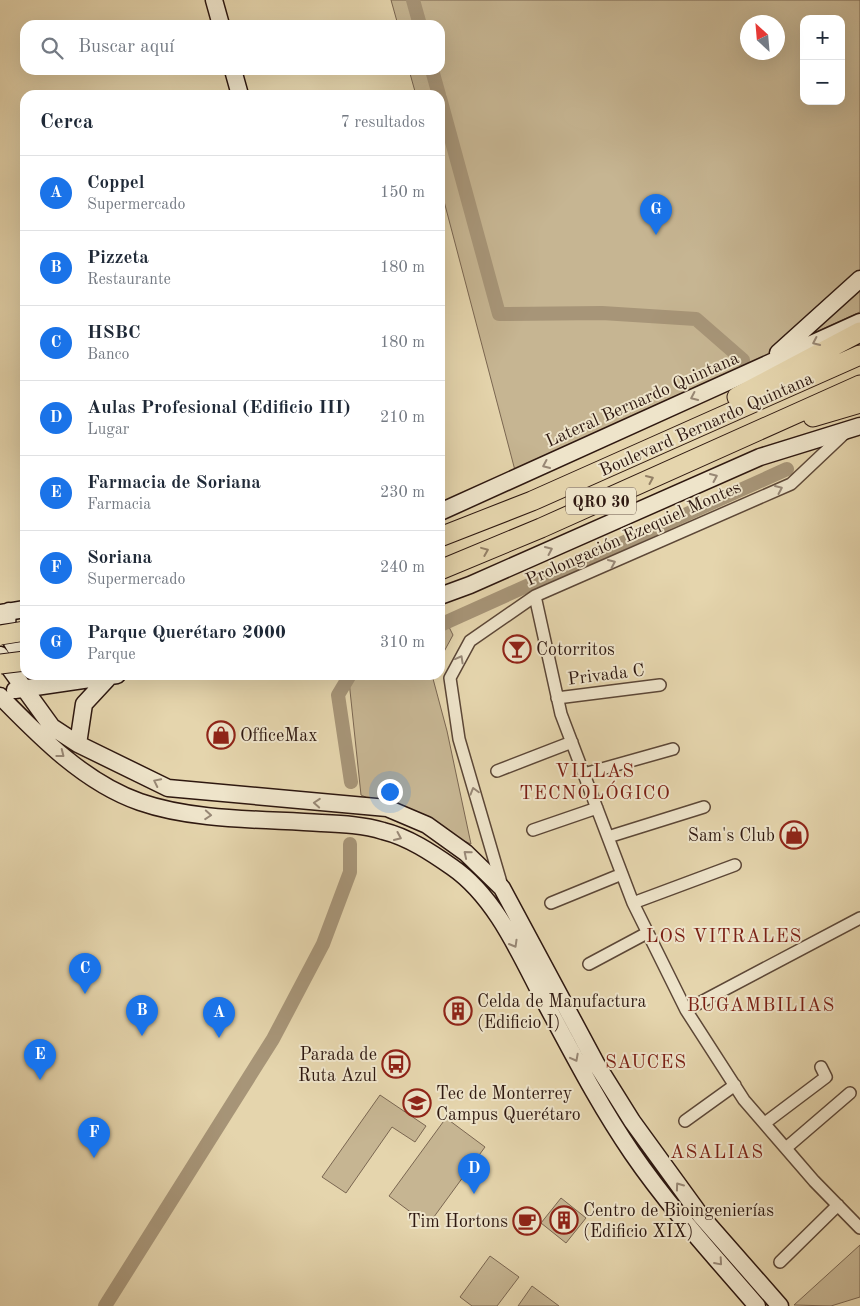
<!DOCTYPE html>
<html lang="es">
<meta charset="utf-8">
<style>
:root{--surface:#fff;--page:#f2f2f3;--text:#1f2937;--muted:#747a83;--line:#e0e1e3;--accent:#1a73e8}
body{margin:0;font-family:"Old Standard TT",serif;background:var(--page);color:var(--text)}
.controls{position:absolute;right:15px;top:15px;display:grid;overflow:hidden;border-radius:10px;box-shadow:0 5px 20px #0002}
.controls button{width:45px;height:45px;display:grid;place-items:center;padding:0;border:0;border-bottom:1px solid var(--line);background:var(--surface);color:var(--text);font:25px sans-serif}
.compass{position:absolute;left:740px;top:15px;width:45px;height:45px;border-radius:50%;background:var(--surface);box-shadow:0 5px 20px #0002;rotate:334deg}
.you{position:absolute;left:389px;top:791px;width:18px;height:18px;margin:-12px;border:4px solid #fff;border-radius:50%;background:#1a73e8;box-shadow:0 0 0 8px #1a73e833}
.badge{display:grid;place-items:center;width:32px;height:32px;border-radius:50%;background:var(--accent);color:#fff;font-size:16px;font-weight:700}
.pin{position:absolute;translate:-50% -41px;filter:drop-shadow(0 1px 2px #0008)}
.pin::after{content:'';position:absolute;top:26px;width:18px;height:15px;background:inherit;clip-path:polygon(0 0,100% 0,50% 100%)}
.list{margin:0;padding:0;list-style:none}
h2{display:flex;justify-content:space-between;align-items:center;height:65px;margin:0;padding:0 20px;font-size:21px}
h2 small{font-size:16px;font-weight:400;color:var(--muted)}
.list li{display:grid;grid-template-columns:32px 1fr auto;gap:15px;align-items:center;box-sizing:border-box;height:75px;padding:0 20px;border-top:1px solid var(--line)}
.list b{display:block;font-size:19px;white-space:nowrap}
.list p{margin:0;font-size:16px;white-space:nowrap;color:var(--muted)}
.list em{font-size:16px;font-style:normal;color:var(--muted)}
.icon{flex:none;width:28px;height:28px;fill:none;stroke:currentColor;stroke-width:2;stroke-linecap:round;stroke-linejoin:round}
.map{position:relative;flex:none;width:860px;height:1306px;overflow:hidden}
.search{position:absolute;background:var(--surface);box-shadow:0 5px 20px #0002;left:20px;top:20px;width:425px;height:55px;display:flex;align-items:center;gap:12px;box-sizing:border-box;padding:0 18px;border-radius:15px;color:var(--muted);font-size:19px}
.panel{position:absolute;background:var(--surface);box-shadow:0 5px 20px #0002;left:20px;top:90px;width:425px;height:590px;border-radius:15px}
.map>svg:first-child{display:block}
</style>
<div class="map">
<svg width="860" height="1306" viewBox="0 0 860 1306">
<rect width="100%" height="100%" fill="#e5d5ad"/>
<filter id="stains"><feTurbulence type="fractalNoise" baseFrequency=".004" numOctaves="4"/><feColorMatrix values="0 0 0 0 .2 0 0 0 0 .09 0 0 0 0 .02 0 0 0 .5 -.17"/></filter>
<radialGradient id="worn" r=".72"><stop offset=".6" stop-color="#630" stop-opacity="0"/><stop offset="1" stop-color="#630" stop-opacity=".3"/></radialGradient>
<path fill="#c6b592" stroke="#7a6651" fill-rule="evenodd" d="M391 0H860V312L791 343 766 364 517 478 440 186V95H416L409 70H440V25H398ZM804 19H841V101H804ZM748 22H778V52H748Z
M449 627 453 635 440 659V632Z
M361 675H432L447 731 471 844 361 795 349 681Z
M380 1095 426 1126 415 1142 392 1127 346 1193 322 1177Z
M446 1118 485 1147 428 1225 389 1196Z
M561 1198 586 1218 566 1243 541 1223Z
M860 1245V1297L831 1306 794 1305Z
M490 1256 519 1277 497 1306H472L460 1297Z
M532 1286 559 1306H518Z"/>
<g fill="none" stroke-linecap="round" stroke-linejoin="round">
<path stroke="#a79578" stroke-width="14" d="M413 0 420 25
M432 70 439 95
M440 98 499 314 602 313 696 319 743 360
M440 625 787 469
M350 675 338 695 351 782
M105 1306 273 1039 323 944 350 872V844"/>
<g stroke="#5c4737" stroke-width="14">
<path id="street" d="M535 596 561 714 633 903 686 1010 744 1100 814 1181 860 1228
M557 698 660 685
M497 771 572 742
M584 774 673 749
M533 830 597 808
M608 837 704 807
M502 886 459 739 450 678 470 641 535 596 791 484 846 432
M551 903 622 874
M633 903 735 865
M589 964 647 933
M686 1010 860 918
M685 1121 735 1085
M765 1123 826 1077 821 1067
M786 1148 850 1093
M780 1262 838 1205"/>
</g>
<g stroke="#2e1810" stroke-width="19">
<path id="secondary" d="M214 0 221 25
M233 70 240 95
M778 353 860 279
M440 512 860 322
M440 596 470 585 760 457 860 426
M9 611C3 632 12 645 25 661
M0 613 25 609
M0 655 52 727 78 744 168 788 387 808 427 825 466 853 502 888 597 1065 632 1121 701 1216 780 1306
M15 690 117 675
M0 696C40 737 85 783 140 802 194 821 264 819 321 823 342 824 364 825 383 831 408 837 432 853 452 867 497 898 521 957 546 1004 573 1054 599 1105 632 1153 669 1207 714 1256 757 1306
M78 744 84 704 110 676"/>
</g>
<g stroke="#2e1810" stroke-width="21">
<path id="primary" d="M737 397 860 332
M813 417 860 403
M440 537 532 501 860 355
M440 570 541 528 860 385"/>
</g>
<use href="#street" stroke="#eee4ca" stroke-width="11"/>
<use href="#secondary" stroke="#eee4ca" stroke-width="16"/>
<use href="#primary" stroke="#e5d5ad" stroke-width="19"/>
<g stroke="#2e1810" stroke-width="21" stroke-linecap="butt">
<path id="primary-bridge" d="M0 635 25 631
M0 664 25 661"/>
</g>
<use href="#primary-bridge" stroke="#e5d5ad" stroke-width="19"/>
</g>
<defs><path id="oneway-chevron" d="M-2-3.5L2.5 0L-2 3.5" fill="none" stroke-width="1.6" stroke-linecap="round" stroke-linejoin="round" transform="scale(1.25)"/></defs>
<g stroke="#988876">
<use href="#oneway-chevron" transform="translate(816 342) rotate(155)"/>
<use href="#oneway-chevron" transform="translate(694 397) rotate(155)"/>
<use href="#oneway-chevron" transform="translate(546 465) rotate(156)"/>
<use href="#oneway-chevron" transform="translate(714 477) rotate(-24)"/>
<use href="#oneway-chevron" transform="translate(779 489) rotate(-24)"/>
<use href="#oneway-chevron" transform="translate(549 550) rotate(-24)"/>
<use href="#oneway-chevron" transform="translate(612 563) rotate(-24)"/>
<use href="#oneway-chevron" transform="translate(460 659) rotate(-61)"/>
<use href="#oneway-chevron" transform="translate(61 754) rotate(38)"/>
<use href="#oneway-chevron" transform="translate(157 782) rotate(-154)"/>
<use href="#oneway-chevron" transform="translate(474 791) rotate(-106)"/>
<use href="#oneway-chevron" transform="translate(317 803) rotate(-176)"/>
<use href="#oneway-chevron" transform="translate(208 815) rotate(4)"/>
<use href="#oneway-chevron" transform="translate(398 837) rotate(24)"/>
<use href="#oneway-chevron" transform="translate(467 854) rotate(-140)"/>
<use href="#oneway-chevron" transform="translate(514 944) rotate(60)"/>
<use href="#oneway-chevron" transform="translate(575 1058) rotate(62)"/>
<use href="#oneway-chevron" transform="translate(679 1186) rotate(-126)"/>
<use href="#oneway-chevron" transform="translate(719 1262) rotate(49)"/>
</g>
<g stroke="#938066">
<use href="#oneway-chevron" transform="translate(650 479) rotate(-24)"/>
<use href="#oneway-chevron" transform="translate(485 551) rotate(-22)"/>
</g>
<defs>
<g id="bar-ring" transform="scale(1.4375)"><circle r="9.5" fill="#eee4ca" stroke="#8f2418" stroke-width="1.5"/><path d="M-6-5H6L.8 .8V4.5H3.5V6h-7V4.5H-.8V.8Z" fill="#8f2418"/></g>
<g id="shop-ring" transform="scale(1.4375)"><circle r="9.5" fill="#eee4ca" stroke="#8f2418" stroke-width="1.5"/><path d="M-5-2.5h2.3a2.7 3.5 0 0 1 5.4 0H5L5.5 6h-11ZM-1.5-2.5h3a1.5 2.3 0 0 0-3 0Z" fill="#8f2418"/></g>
<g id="building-ring" transform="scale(1.4375)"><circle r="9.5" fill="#eee4ca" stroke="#8f2418" stroke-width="1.5"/><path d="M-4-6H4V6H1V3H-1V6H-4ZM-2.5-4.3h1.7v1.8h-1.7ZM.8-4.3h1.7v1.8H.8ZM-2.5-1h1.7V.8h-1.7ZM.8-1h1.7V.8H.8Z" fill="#8f2418"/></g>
<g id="bus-ring" transform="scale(1.4375)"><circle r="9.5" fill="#eee4ca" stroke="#8f2418" stroke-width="1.5"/><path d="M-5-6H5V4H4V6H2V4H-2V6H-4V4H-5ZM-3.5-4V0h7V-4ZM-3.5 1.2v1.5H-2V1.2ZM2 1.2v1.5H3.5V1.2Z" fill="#8f2418"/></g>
<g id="university-ring" transform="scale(1.4375)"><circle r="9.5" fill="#eee4ca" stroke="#8f2418" stroke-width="1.5"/><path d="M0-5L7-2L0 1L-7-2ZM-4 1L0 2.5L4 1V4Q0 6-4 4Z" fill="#8f2418"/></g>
<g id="cafe-ring" transform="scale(1.4375)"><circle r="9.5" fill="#eee4ca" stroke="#8f2418" stroke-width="1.5"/><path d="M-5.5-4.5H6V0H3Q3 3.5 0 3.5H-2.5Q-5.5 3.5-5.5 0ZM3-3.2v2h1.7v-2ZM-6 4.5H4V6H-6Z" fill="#8f2418"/></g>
</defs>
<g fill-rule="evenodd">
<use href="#bar-ring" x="517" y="649"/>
<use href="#shop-ring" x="221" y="735"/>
<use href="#shop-ring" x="794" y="835"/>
<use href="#building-ring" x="458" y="1011"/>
<use href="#bus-ring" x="396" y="1064"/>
<use href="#university-ring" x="417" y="1103"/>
<use href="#building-ring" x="564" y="1220"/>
<use href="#cafe-ring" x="527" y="1221"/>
</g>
<g text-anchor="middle" stroke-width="4" stroke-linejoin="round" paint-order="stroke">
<rect fill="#eee4ca" stroke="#685548" stroke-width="1" x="566" y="487.5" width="70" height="27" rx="4"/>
<g font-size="16" font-weight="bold" fill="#2e1810">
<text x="601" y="507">QRO 30</text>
</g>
<g font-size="18" fill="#2e1810" stroke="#eee4ca">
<text transform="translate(642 399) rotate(-24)" y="6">Lateral Bernardo Quintana</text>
<text transform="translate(706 424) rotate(-24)" y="6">Boulevard Bernardo Quintana</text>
<text transform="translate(633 533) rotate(-24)" y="6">Prolongación Ezequiel Montes</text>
<text transform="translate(606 674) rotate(-7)" y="6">Privada C</text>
</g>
<g font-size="18" fill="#2e1810" stroke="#eee4ca" text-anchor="start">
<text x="536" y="655">Cotorritos</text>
<text x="240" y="741">OfficeMax</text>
<text x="775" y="841" text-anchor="end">Sam's Club</text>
<text x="477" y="1007">Celda de Manufactura<tspan x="477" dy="21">(Edificio I)</tspan></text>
<text x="377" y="1060" text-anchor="end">Parada de<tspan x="377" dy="21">Ruta Azul</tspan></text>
<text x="436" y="1099">Tec de Monterrey<tspan x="436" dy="21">Campus Querétaro</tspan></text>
<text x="583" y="1216">Centro de Bioingenierías<tspan x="583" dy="21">(Edificio XIX)</tspan></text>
<text x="508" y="1227" text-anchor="end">Tim Hortons</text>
</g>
<g font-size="19" letter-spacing="1" fill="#7a1f14" stroke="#eee4ca">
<text x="595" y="777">VILLAS<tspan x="595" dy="22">TECNOLÓGICO</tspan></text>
<text x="724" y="942">LOS VITRALES</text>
<text x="761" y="1011">BUGAMBILIAS</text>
<text x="646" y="1068">SAUCES</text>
<text x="717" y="1158">ASALIAS</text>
</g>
</g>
<rect width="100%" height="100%" filter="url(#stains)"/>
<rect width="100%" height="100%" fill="url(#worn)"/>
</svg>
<div class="controls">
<button>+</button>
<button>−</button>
</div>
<svg class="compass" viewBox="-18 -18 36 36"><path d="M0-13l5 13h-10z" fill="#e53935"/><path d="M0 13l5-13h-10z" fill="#747a83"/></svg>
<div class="you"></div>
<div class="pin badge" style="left:219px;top:1038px">A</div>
<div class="pin badge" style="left:142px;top:1036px">B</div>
<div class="pin badge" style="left:85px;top:994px">C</div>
<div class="pin badge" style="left:474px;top:1194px">D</div>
<div class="pin badge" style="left:40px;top:1080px">E</div>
<div class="pin badge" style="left:94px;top:1158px">F</div>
<div class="pin badge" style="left:656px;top:235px">G</div>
<div class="search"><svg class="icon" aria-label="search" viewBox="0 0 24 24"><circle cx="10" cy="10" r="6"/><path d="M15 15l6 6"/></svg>Buscar aquí</div>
<section class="panel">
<h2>Cerca<small>7 resultados</small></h2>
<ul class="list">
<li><span class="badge">A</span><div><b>Coppel</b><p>Supermercado</p></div><em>150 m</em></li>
<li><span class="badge">B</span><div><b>Pizzeta</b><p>Restaurante</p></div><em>180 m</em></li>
<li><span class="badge">C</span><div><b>HSBC</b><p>Banco</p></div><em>180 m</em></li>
<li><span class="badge">D</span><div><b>Aulas Profesional (Edificio III)</b><p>Lugar</p></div><em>210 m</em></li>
<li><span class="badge">E</span><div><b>Farmacia de Soriana</b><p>Farmacia</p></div><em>230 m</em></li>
<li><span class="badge">F</span><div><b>Soriana</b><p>Supermercado</p></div><em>240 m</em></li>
<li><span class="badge">G</span><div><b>Parque Querétaro 2000</b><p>Parque</p></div><em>310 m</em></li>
</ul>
</section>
</div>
